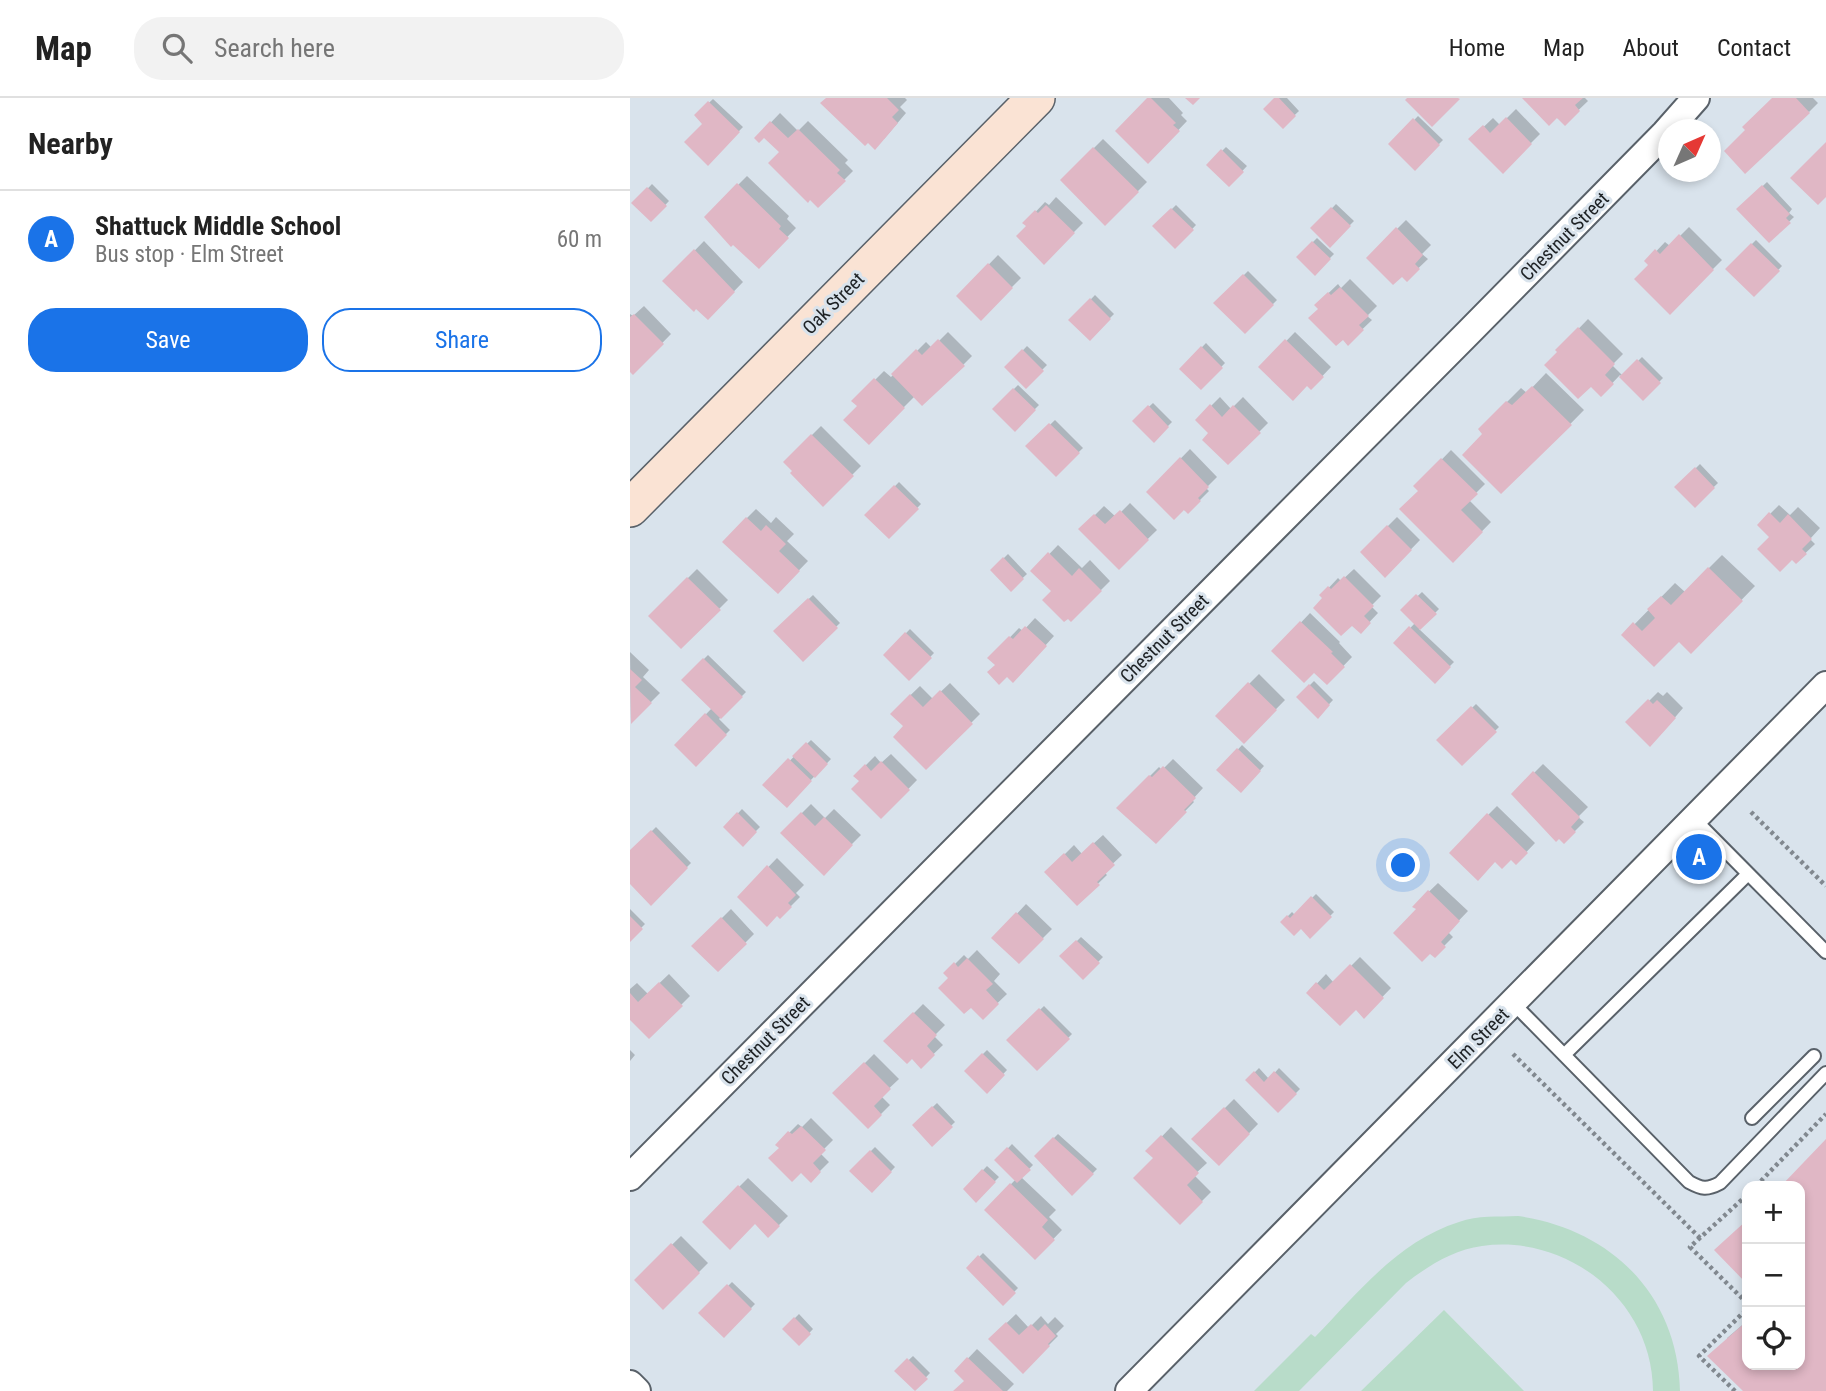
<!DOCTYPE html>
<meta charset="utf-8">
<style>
:root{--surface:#fff;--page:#f2f2f2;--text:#222;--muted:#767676;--line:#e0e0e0;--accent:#1a73e8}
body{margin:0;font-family:"Roboto Condensed",sans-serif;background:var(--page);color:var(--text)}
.controls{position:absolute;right:21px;bottom:21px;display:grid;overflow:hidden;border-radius:14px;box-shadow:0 4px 10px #0003}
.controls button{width:63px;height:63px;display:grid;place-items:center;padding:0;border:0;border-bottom:2px solid var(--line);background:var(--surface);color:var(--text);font:35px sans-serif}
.compass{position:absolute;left:1028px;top:21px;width:63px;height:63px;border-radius:50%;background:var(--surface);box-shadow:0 4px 10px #0003;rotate:45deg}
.you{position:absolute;left:774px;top:768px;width:24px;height:24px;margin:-18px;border:5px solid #fff;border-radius:50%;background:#1a73e8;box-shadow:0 0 0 10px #1a73e833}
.badge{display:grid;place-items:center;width:46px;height:46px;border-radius:50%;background:var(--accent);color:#fff;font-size:23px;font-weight:700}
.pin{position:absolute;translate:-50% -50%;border:4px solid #fff;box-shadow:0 2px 7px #0006}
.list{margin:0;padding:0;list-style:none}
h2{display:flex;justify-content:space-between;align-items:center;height:91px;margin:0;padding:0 28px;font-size:30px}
h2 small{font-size:23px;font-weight:400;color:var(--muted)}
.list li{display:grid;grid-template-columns:46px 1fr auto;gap:21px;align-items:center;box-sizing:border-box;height:98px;padding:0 28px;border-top:2px solid var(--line)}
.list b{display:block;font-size:26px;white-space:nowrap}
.list p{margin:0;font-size:23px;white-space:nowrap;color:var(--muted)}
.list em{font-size:23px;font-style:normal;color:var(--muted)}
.actions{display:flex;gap:14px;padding:21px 28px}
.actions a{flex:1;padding:16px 0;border:2px solid var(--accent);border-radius:28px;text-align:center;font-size:24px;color:var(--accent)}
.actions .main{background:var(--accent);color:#fff}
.icon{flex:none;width:38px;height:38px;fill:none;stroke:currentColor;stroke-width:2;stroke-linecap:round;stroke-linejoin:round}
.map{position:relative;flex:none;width:1196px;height:1293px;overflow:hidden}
header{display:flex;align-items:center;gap:42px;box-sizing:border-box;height:98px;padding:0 35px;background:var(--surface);border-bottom:2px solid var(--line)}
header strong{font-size:33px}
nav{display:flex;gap:38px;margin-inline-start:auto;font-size:24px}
.search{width:490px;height:63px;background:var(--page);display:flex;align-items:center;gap:18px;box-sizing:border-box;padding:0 24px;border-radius:28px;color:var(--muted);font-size:26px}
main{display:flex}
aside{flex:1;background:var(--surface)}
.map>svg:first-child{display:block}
</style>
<header>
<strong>Map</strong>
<div class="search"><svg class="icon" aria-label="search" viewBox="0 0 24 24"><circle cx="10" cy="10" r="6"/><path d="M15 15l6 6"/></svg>Search here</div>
<nav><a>Home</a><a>Map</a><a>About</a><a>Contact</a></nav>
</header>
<main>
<aside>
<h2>Nearby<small></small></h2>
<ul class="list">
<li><span class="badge">A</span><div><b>Shattuck Middle School</b><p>Bus stop · Elm Street</p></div><em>60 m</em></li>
</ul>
<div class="actions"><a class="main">Save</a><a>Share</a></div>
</aside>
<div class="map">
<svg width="1196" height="1293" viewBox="0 0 1196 1293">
<rect width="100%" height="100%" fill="#d9e3ec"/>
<path fill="#b8dcc9" d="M888 1118C981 1131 1048 1197 1050 1293H1023C1023 1204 939 1136 852 1148 823 1152 798 1168 776 1185L669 1293H624L681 1236 685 1239C728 1195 768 1143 829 1124 848 1117 868 1119 888 1118Z
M814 1212 894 1293H731Z"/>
<path fill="#0003" d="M198 0H275L277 2 270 9 276 15 254 41Z
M520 0H539L553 15 551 17 557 23 518 64Z
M647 0H657L669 13 653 28Z
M896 0H955L958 3 935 25Z
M1144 0H1183L1188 5 1179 14Z
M83 1 113 29 78 65 75 26 66 17Z
M886 11 910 36 873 73 841 41 863 20 870 27Z
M150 15 168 33 178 23 218 62 215 65 223 73 188 108 151 54 134 37 126 40Z
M788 18 813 42 785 70 761 46Z
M473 41 517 84 475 126 432 82Z
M596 49 617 68 599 87 578 67Z
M117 78 159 118 157 121 166 130 129 168 76 119Z
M1137 84 1162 111 1159 115 1164 119 1139 143 1109 111Z
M22 86 39 103 21 122 4 105Z
M426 99 453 125 414 164 395 125 415 104 419 107Z
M706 106 724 123 700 147 683 130Z
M546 107 566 127 545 149 525 128Z
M776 122 801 147 792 156 798 161 777 181 738 160Z
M1059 129 1092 162 1040 214 1017 163 1035 144 1040 148Z
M687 140 704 156 685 175 668 159Z
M1126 142 1152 168 1124 197 1097 171Z
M74 143 113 184 78 220 35 183Z
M368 157 391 180 351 220 328 198Z
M618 173 647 202 615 234 586 205Z
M720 181 747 208 737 218 742 222 718 245 686 207 708 186 711 190Z
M465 197 484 216 460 240 441 222Z
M14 208 41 236 3 275 0 272V216L3 218Z
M958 221 993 256 982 267 993 278 1012 259 1033 280 1013 300 990 277 971 297 928 252Z
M318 234 342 258 333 267 285 298 239 344 229 308 224 303 254 273 261 279 296 244 302 250Z
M665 234 701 269 681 290 677 286 631 269Z
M576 245 595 265 571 290 551 271Z
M397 248 417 267 396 288 377 269Z
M916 275 954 312 889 378 850 331 891 290 897 295Z
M388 287 409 307 385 331 364 311Z
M590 299 601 311 613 299 638 325 598 365 581 335 567 322Z
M523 305 542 324 524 342 504 323Z
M425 322 453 350 426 376 398 348Z
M191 328 231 368 193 406 155 364Z
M560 351 587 379 576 390 579 393 558 414 518 394Z
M821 352 855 386 839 402 861 424 823 463 790 393 786 388Z
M1070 366 1088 385 1065 407 1047 389Z
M269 384 291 406 259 439 237 417Z
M500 405 527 432 489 469 451 431 474 408 486 419Z
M1149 407 1160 417 1168 409 1190 430 1180 441 1185 446 1166 464 1129 427Z
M126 411 141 425 146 419 164 436 157 443 178 463 148 494 94 443Z
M767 419 790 442 755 478 732 454Z
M428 447 452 470 460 462 480 483 441 522 423 493 403 473Z
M378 456 397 476 381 491 362 472Z
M1092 457 1125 488 1061 554 1049 542 994 537 1045 485 1055 494Z
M67 471 98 502 51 549 20 518Z
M724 471 751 498 741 508 748 515 731 533 692 497 708 480 711 483Z
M792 494 809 511 789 531 824 564 805 583 766 545 785 525 773 512Z
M183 497 210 525 173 561 145 533Z
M680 515 710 544 709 545 722 559 697 585 684 572 644 553Z
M405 520 424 538 392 573 377 576 360 560 389 530 393 533Z
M280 531 304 555 279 581 255 557Z
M0 554 19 572 13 579 30 595 1 624Z
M78 557 116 594 89 621 100 632 66 666 46 647 82 610 53 582Z
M629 576 655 602 614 644 587 618Z
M684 583 703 602 688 618 668 599Z
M320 585 350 616 296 670 276 628 262 615 290 588 303 601Z
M1028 594 1033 598 1037 594 1053 610 1029 638 998 624Z
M846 606 869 629 832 665 809 642Z
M181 642 201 661 157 707 135 687Z
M612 647 634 668 611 693 589 672Z
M261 656 287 682 251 719 232 683 226 677 245 658 251 665Z
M543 661 573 690 562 702 564 704 526 743 488 710 529 669 532 672Z
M913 666 958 709 948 719 954 724 934 744 929 739 926 742 883 696Z
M181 706 195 720 204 711 231 737 193 775 152 735Z
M867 708 905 745 886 765 881 760 865 762 821 754Z
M112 711 130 729 113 746 95 729Z
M26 729 61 765 21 805 0 784V755Z
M473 737 492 757 474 774 477 777 447 806 417 774 444 747 452 756Z
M147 760 174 787 166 795 170 799 150 819 109 799Z
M808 785 838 813 818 834 823 839 804 858 788 811 784 808Z
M686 796 704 814 680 838 671 828 652 824 662 814 665 817Z
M396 806 422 831 389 864 364 840Z
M0 811 15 826 0 841Z
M101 811 124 836 88 872 64 848Z
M451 839 473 859 453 879 432 858Z
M347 852 370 876 364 883 377 896 353 919 316 875 334 857 338 861Z
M730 859 761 890 734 918 726 910 678 895 696 876 704 885Z
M39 876 60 898 19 939 0 919V891L7 885 18 896Z
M293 906 315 927 304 938 313 947 291 968 282 959 256 943Z
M414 908 442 936 407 971 379 942Z
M0 952 5 957 0 963Z
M357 952 377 972 357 993 336 973Z
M244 956 269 981 251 998 260 1007 238 1029 205 995Z
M629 970 639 981 649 970 670 991 648 1013 617 982Z
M604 1001 628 1026 589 1066 564 1041Z
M307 1005 325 1024 302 1046 284 1027Z
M181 1020 203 1042 190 1055 199 1064 181 1082 147 1047 168 1026 172 1029Z
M541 1029 577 1065 564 1077 581 1094 550 1125 525 1060 518 1053Z
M428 1036 467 1071 442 1096 406 1058Z
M1196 1043V1293H1115L1097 1240 1117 1223V1267H1170V1088H1153Z
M382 1046 403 1067 391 1079 426 1112 419 1119 432 1132 405 1160 356 1112 386 1081 367 1062Z
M245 1049 265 1069 242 1093 221 1073Z
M357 1068 369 1079 346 1102 335 1091Z
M118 1080 158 1118 138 1138 125 1124H74Z
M51 1138 78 1165 33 1210 6 1182Z
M353 1155 388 1190 373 1205 338 1170Z
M102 1184 125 1206 94 1238 71 1215Z
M169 1216 183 1231 169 1246 154 1231Z
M386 1216 399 1230 411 1218 418 1226 425 1219 434 1228 426 1236 428 1238 393 1273 360 1241Z
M347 1251 384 1286 377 1293H326L336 1283 326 1273Z
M283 1258 300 1275 285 1291 267 1273Z"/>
<path fill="#e0b7c5" d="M196 0H257L269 12 262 19 268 25 245 52 238 45 235 48 190 5Z
M517 0H521L546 25 543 27 550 33 518 66 485 33Z
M555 0H570L563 7Z
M644 0H649L666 18 653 31 633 11Z
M777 0H828L830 1 802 29 775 2Z
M892 0H953L945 7 950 13 935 28 927 20 919 28Z
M1142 0H1166L1180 15 1115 76 1094 53 1115 32 1112 29Z
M78 3 110 34 78 68 54 44 72 26 64 17Z
M876 19 902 46 873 76 838 41 853 27 860 35Z
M783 20 810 47 785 73 758 46Z
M140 23 158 40 168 31 210 72 207 75 216 83 188 110 180 102 178 105 138 65 149 54 134 40 129 45 124 40Z
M1196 44V99L1188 107 1160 80Z
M463 49 509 94 475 128 430 82Z
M591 51 614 74 599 89 576 67Z
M107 85 151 128 149 131 159 140 129 171 103 147 101 149 74 119Z
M1132 87 1160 116 1156 120 1161 125 1139 145 1106 111Z
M17 89 37 108 21 124 1 105Z
M416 107 445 135 414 167 386 138 396 128 392 125 405 112 408 115Z
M701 109 721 128 700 150 680 130Z
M541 110 564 132 545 151 522 128Z
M766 129 793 157 785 166 790 171 777 184 772 179 763 187 736 160Z
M1049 136 1084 172 1040 217 1004 181 1018 167 1014 163 1025 151 1030 156Z
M682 143 701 161 685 178 666 159Z
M1121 145 1150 173 1124 199 1095 171Z
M64 151 105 194 78 222 66 211 64 214 32 183Z
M358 165 383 190 351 223 326 198Z
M613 176 644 207 615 236 583 205Z
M710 189 739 218 729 227 734 232 718 248 713 242 706 248 678 220 688 211 684 207 698 194 701 197Z
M460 200 481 221 460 243 438 222Z
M4 216 34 246 3 277 0 274V219Z
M948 229 985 266 975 277 984 286 971 299 961 289 948 301 914 267 927 254 925 252Z
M308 241 335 268 292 308 261 276 286 251 292 257Z
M655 241 694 279 681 292 677 288 663 303 628 269Z
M571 248 593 270 571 292 549 271Z
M392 251 414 273 396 291 374 269Z
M1007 261 1031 285 1013 303 989 279Z
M244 280 275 310 239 347 213 322 227 308 221 303Z
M902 288 942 327 871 396 832 357 852 336 848 331 876 303 882 307Z
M383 290 406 312 385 334 362 311Z
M580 306 592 319 603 307 631 335 598 367 572 342 578 335 565 322Z
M518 307 539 329 524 345 502 323Z
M419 325 450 355 426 379 395 348Z
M181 336 224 378 193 409 160 375 162 373 153 364Z
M550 359 579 389 568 400 571 403 558 416 554 412 544 422 516 394Z
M811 360 848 396 831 412 853 434 823 465 769 411 788 393 783 388Z
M1065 369 1085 390 1065 410 1044 389Z
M264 387 289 411 259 441 234 417Z
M490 412 519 442 489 472 448 431 464 416 475 426Z
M1139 414 1150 425 1158 416 1182 441 1172 451 1177 456 1166 466 1162 462 1150 474 1127 451 1139 439 1127 427Z
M116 419 131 433 136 427 156 446 149 453 170 473 148 496 92 444Z
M757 427 782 452 755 480 730 454Z
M418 454 442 478 449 470 472 493 441 524 438 521 434 524 412 502 421 493 400 473Z
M373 459 394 481 381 494 360 472Z
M1078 469 1113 503 1061 556 1049 544 1024 569 991 537 1003 524 1012 533 1025 520 1017 511 1031 498 1041 507Z
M714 478 744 508 734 518 741 525 731 536 722 528 711 538 683 510 692 500 689 497 698 488 701 491Z
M57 479 91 512 51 551 18 518Z
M786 496 807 516 790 532 770 512Z
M178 500 208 530 173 564 143 533Z
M670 523 703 554 701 555 715 569 697 587 684 575 674 585 641 553Z
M395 528 417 548 383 585 377 579 369 587 357 574 365 567 357 560 379 538 383 541Z
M779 528 821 569 805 586 763 545Z
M275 534 302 560 279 583 253 557Z
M73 560 113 599 91 621 51 582Z
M0 571 12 582 5 589 22 605 1 626Z
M618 584 647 612 614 646 585 618Z
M679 586 700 607 688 621 666 599Z
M310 592 343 626 296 672 263 639 273 628 260 616 280 596 293 609Z
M1018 601 1023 606 1027 602 1046 620 1020 649 995 624Z
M841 608 867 634 832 668 806 642Z
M75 615 97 637 66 669 44 647Z
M176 644 198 666 185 680 162 658Z
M607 650 631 673 611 695 586 672Z
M158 660 182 683 157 710 132 687Z
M251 663 280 692 251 721 221 691 229 683 223 678 235 666 241 673Z
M533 668 566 700 554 712 557 714 526 746 486 710 519 677 522 679Z
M903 673 950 719 941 729 946 734 934 746 929 741 926 744 881 696Z
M107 714 127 734 113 749 93 729Z
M171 714 185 728 194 719 223 747 194 778 150 735Z
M857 715 898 755 886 767 881 762 872 771 865 764 848 783 819 755Z
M21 732 58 770 21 808 0 786V752Z
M463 744 485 767 467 784 470 787 447 808 414 774 434 755 442 764Z
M137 767 166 797 158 805 162 809 150 821 147 818 137 829 107 799Z
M798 792 830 823 811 844 816 849 805 860 800 856 792 864 763 835 786 811 782 809Z
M681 798 702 819 680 841 671 831 664 838 650 824 657 817 660 820Z
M386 814 414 841 389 866 361 840Z
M0 818 13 831 0 844Z
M91 819 117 846 88 874 61 848Z
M446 842 470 865 453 882 429 858Z
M337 860 363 886 356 892 369 906 353 922 341 910 334 916 308 890 318 880 313 875 324 864 328 869Z
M720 866 754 900 734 921 726 912 710 928 676 895 686 884 694 892Z
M29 884 53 908 19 941 0 922V895L8 904Z
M409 910 440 941 407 973 376 942Z
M283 914 307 937 297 948 305 957 291 971 282 961 277 966 253 943Z
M352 955 375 977 357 996 334 973Z
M234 964 261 991 244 1008 252 1017 238 1031 202 995Z
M624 973 634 984 644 973 667 996 648 1015 615 982Z
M302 1008 323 1029 302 1049 282 1027Z
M594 1009 620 1036 589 1068 561 1041Z
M171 1028 196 1052 183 1065 191 1074 181 1085 171 1075 162 1084 138 1060 149 1050 145 1047 158 1033 162 1036Z
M531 1037 569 1075 557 1087 573 1104 550 1127 503 1080 523 1060 515 1053Z
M423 1039 464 1076 442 1098 404 1058Z
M1196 1041V1293H1113L1077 1258 1117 1223V1267H1170V1088H1151Z
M377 1049 401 1072 387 1085 364 1062Z
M240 1052 262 1074 242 1095 219 1073Z
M352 1071 366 1084 346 1105 333 1091Z
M380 1085 418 1122 412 1129 425 1142 405 1162 354 1112Z
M108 1087 150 1128 138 1140 125 1126 100 1152 72 1124Z
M1117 1122V1186L1084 1152Z
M41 1145 70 1175 33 1212 4 1182Z
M348 1157 386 1195 373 1208 336 1170Z
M97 1186 122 1211 94 1240 68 1215Z
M164 1219 181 1236 169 1248 152 1231Z
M376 1224 389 1237 401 1226 408 1233 415 1226 426 1238 418 1246 420 1248 393 1276 358 1241Z
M337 1259 373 1293H323L334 1283 324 1273Z
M277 1260 298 1281 285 1293 264 1273Z"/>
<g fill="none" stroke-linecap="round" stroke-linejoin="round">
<g stroke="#596169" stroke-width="16">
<path id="lane" d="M1064 721 1196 854
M883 905 1059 1084C1072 1091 1077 1092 1090 1085L1196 975
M934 957 1118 776
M1122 1020 1184 958"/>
</g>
<g stroke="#596169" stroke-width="30">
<path id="street" d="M0 1079 839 234 1035 35 1066 0
M0 1286 7 1293
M499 1293 1196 587"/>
</g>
<g stroke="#596169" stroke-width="40">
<path id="secondary" d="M0 410 406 0"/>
</g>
<path stroke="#81888f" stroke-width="4.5" stroke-dasharray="3.5 3.5" stroke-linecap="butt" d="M1121 714 1196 788
M883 956 1070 1140
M1126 1088 1196 1016
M1117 1097 1060 1149 1117 1205
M1105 1293 1069 1258 1117 1211"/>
<use href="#lane" stroke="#fff" stroke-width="12"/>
<use href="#street" stroke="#fff" stroke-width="26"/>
<use href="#secondary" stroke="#fae3d4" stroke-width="37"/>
</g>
<g text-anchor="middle" stroke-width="6" stroke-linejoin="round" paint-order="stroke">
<g font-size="19" fill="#1d2124" stroke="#d9e3ec">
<text transform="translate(934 138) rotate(-45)" y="7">Chestnut Street</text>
<text transform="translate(203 205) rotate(-45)" y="7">Oak Street</text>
<text transform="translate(534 540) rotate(-45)" y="7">Chestnut Street</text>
<text transform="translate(848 940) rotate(-45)" y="7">Elm Street</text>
<text transform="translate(135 942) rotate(-45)" y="7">Chestnut Street</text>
</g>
</g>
</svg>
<div class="controls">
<button>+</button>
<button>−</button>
<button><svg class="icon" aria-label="locate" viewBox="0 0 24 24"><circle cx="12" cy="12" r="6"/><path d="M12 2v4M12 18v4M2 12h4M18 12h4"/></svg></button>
</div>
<svg class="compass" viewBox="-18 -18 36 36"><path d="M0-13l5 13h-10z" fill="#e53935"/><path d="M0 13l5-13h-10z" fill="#767676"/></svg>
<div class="you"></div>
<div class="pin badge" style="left:1069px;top:759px">A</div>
</div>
</main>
